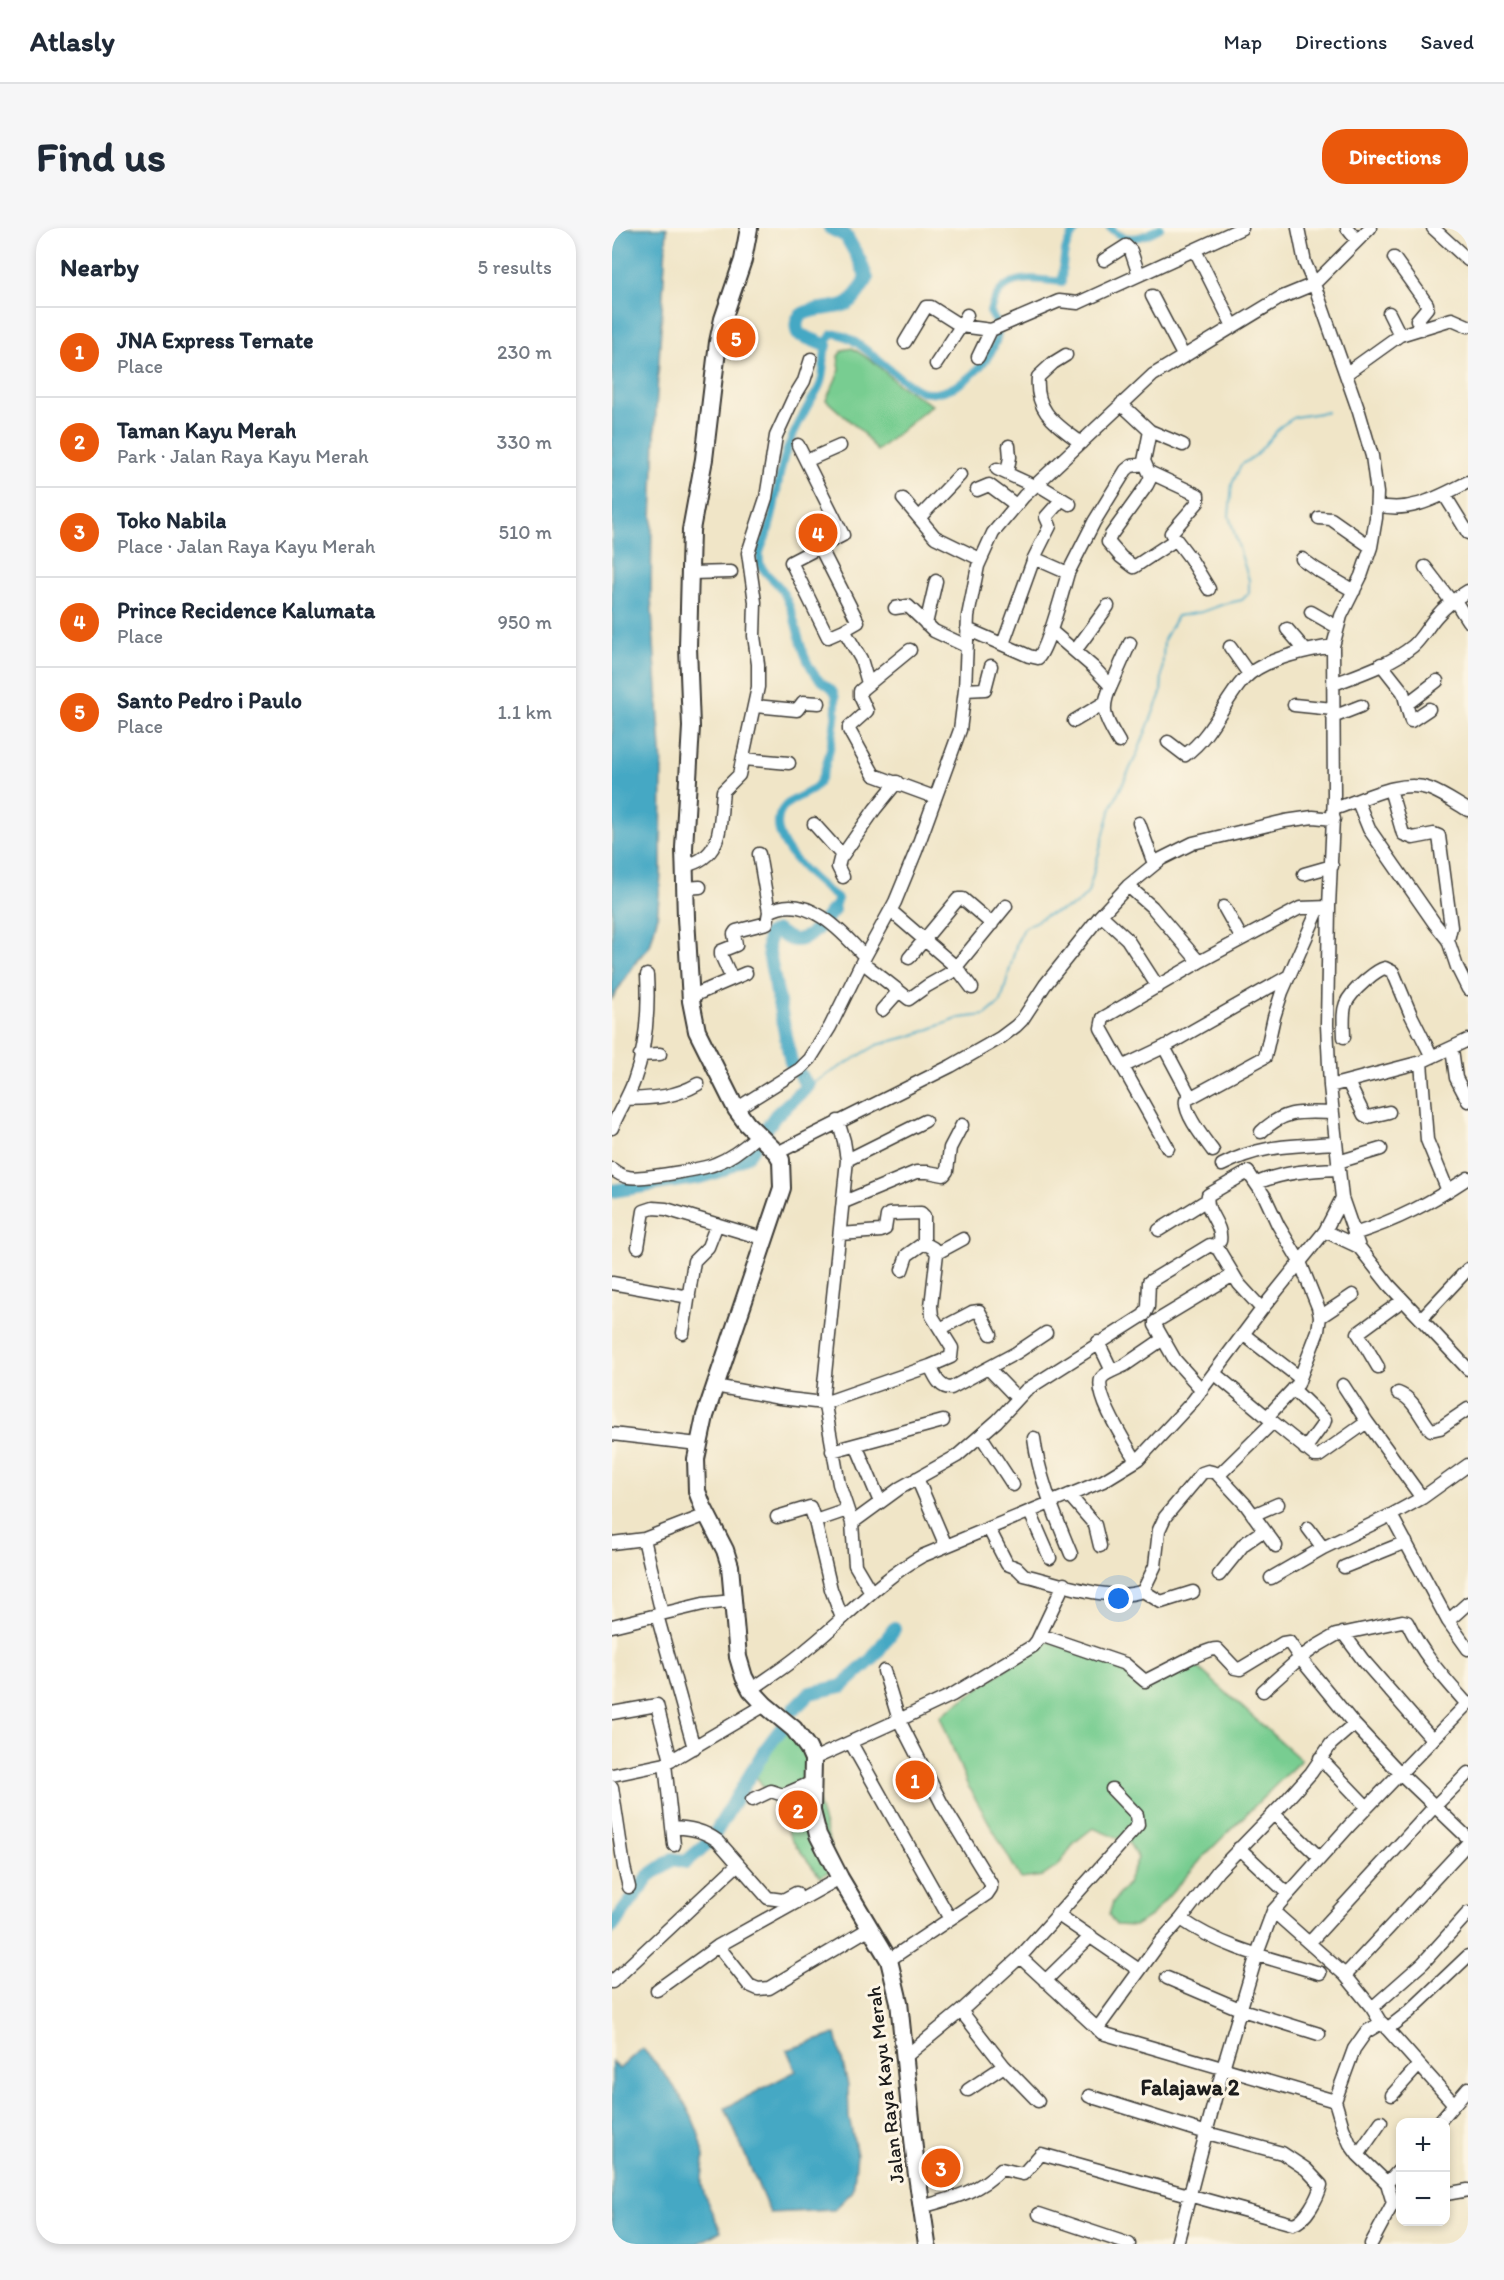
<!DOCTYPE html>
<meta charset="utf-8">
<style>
:root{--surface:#fff;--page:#f6f6f7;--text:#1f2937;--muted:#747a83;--line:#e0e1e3;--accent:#ea580c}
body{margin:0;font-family:Itim,sans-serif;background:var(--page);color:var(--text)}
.controls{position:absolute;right:18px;bottom:18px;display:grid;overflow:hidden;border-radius:12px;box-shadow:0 3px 9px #0003}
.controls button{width:54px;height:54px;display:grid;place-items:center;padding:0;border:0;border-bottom:2px solid var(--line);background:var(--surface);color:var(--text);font:30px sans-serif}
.you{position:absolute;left:507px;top:1371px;width:21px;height:21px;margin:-15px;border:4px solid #fff;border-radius:50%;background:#1a73e8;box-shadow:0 0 0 9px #1a73e833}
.badge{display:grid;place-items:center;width:39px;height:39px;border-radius:50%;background:var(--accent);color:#fff;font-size:20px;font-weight:700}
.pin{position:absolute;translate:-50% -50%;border:3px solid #fff;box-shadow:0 2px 6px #0006}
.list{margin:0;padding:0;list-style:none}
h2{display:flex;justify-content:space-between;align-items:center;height:78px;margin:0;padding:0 24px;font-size:26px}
h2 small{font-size:20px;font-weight:400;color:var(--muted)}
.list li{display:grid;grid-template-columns:39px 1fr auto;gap:18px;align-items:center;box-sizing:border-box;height:90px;padding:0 24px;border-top:2px solid var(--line)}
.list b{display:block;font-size:22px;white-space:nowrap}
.list p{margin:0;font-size:20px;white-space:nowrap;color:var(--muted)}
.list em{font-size:20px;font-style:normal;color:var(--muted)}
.map{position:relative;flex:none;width:856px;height:2016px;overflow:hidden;border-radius:24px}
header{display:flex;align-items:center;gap:36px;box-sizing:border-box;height:84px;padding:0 30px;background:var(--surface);border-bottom:2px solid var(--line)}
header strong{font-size:28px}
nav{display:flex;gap:33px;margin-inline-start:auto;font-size:21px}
.intro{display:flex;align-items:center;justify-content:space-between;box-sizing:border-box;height:144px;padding:0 36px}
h1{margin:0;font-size:42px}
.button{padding:15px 27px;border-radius:24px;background:var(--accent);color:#fff;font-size:21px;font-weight:700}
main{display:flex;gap:36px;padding:0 36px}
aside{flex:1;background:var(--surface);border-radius:24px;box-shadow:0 3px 9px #0003}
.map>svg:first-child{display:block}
</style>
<header>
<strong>Atlasly</strong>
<nav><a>Map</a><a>Directions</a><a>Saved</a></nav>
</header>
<div class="intro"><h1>Find us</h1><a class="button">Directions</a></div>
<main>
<aside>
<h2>Nearby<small>5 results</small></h2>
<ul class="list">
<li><span class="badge">1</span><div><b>JNA Express Ternate</b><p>Place</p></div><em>230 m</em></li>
<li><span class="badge">2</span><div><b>Taman Kayu Merah</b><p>Park · Jalan Raya Kayu Merah</p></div><em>330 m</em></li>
<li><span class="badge">3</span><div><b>Toko Nabila</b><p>Place · Jalan Raya Kayu Merah</p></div><em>510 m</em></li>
<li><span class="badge">4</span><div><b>Prince Recidence Kalumata</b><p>Place</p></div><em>950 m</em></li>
<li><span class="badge">5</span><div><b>Santo Pedro i Paulo</b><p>Place</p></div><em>1.1 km</em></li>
</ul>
</aside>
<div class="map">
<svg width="856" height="2016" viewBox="0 0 856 2016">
<rect width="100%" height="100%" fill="#fcf5e5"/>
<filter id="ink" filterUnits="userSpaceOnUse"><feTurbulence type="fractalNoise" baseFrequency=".0167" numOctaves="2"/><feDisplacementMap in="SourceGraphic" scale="12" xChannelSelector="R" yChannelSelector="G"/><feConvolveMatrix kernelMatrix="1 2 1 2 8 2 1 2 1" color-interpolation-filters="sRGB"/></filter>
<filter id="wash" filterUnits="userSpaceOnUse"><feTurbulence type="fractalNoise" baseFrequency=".008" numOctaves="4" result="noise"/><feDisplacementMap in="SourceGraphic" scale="24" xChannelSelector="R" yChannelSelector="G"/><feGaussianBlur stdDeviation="1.35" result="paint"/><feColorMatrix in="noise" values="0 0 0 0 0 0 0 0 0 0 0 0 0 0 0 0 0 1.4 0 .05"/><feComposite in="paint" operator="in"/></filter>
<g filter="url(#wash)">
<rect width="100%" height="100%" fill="#f0e5c7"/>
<path fill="#78cd91" stroke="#4a7456" stroke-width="1.5" d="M240 120 262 134 287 157 320 177 265 223 250 204 214 172 228 142 226 128 231 122Z
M434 1412 516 1441 530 1458 544 1454 581 1435 689 1532 594 1626 540 1687 523 1698 504 1697 497 1687 501 1674 515 1656 526 1630 517 1615 481 1600 463 1614 446 1638 431 1648 409 1651 355 1556 328 1488Z
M182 1503 193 1518 206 1575 222 1629 227 1638 208 1649 180 1612 155 1564 141 1544 155 1522 169 1504Z"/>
<path fill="#44a8c4" stroke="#306270" stroke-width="1.5" d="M0 0H55L44 182 40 294 39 368 50 538 49 647 45 691 38 718 26 731 0 771Z
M224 1806 236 1857 237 1889 245 1927 241 1963 222 1982 158 1985 113 1880 184 1843 175 1822Z
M30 1820C58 1849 86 1887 92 1928 93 1937 89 1947 90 1956 92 1972 103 1989 109 2003L86 2016H0V1834L7 1841Z"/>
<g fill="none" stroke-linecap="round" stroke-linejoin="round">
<path stroke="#44a8c4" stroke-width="2" d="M196 858 265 817 299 808 348 790 373 787 389 774 405 714 412 700 433 688 464 677 476 665 499 580 525 526 549 465 552 412 565 388 590 384 612 376 630 372 637 365V352L617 288 620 256 629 237 644 227 669 198 683 189 715 184"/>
<path stroke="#44a8c4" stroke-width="8" d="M498 0C514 16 530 10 548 0
M221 682 226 671C205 655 146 607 173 578 182 568 198 567 206 556 216 542 225 489 224 472 223 458 212 458 205 449 184 423 187 388 169 361 164 353 152 346 149 337 145 325 151 317 155 307 166 278 164 247 176 219 182 203 190 189 198 174 202 168 207 161 209 154 214 138 209 120 220 106 242 101 287 157 312 164 341 172 387 130 386 101 385 95 381 89 378 84 388 45 416 50 450 54 451 34 451 14 466 0"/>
<path stroke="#44a8c4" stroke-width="14" d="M213 117 186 106C176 75 218 84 234 76 243 72 249 59 255 51L248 33 234 8 218 0
M0 963 88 949 110 942 136 927 164 887 196 858 179 834 156 720 157 706 165 703C169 705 174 710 178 711 196 717 211 694 221 682
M182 1481 198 1465 230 1458 260 1431 282 1401
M0 1699 38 1647 61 1631 74 1634 99 1612 153 1522 169 1501"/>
</g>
</g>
<g filter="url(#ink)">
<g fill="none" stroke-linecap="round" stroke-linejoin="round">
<g stroke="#3c3a36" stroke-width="15">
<path id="minor" d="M735 0 744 11
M758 0 702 56 747 184 760 228 765 265 764 290 759 319 749 348 729 388 721 418 722 567 717 679 715 797 718 858 730 970 747 1019 777 1057 856 1141
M821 0 856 32
M583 22 621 98
M782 30 815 76V80L805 92 809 101
M492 32 514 18 519 23 527 47
M540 68 572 129
M777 85 788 107
M293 114 314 79H319L349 98 355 87
M454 127 441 135 426 149C423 184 443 195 469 215
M366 129 379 102
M324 136 349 98 379 102 447 73 466 75 630 0
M735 145 788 107 840 91 856 98
M509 176 538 203 532 233 539 249 535 257 499 307 496 314 509 329 522 339 563 312
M538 203 571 217
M186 217 194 233
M228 218 194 233 231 307 179 334 216 409 232 402
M385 241 422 258
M395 245 398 229 397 218
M539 245 586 267V274L559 305 578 330 597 361
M425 256 458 276
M365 262 377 257 404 277
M832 266 856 305
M291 271 323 309 368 331
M765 277C798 286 826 269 856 254
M307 290 348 247
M707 290 719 291 759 319
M208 319 246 394 232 402 249 431 256 455
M422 330 438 298 434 289 450 271
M690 331 704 341 742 363
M813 339 839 373
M78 345 119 344
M456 345 482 294 514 242 519 238 532 236
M842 371 856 393
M283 380 296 378 322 403 354 418
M699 384 725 399
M314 396 324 353
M355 401 417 428 426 430C436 420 451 362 456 345L422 330 391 416
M675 401 694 423
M438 402 481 439 499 458 518 415
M618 419 637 446
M298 422 248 463V468L255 483 237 499V502L262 547 322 569
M463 423 496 378
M769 436 791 464 799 493 817 481
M722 456C748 446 779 436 801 418 810 410 816 398 824 389 833 378 844 370 856 363
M499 458C487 483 494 492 507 514
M353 462 373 461 379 438
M795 476 825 453
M682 477 721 481
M143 478 185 482 191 474 207 475
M721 489 749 478
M462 493 492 475
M556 514 573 527C600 508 611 474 632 451 650 431 696 422 721 418
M132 531 177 535
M746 574 757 601 823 696 836 712 839 699 827 608 822 606 801 610 791 606 778 561
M722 581C750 572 789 550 818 561 831 566 844 575 856 582
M527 595 542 636
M202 596 230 627
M147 626 157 684
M72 638C113 629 107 596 111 563L127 547 146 459V436L142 408 143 374 136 325 154 270 164 208 181 171 192 153 199 131
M692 646 720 638
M231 649 226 639 228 631 263 581 285 554
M516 658 540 679 587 734
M73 660 88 659
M612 679 630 711
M279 683 344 739 360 760
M489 687 515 711 546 759
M836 712 845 739 856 761
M297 730 346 671H351L380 696
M250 734 297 771 315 758 345 741
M344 739 394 678
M120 751 109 727V723L124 717 122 706 124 703 155 695 157 684C193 663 230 703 253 729
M78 769 134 745
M270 782 286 764
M732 809C731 779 729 774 753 753 759 748 765 742 773 740L781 744 799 787 820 829
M840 821 844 850 856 873
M28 827 48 826
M813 832 856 812
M512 838 552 819
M736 854 752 887 756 889 777 884
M718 858 809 834 815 912 836 963
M578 868 552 819 677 748
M14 871C40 870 62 870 86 856
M124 881 188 841 198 831 218 799 250 734 283 674 304 623 348 502 353 462 356 388 366 338 381 305 412 268 541 147 668 70 702 56 693 35 686 0
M226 893 232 913 235 932 211 1166 227 1256 240 1295 243 1337 259 1364
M0 900C6 884 16 870 22 853 34 820 37 783 35 747
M649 904C673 881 690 884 721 885
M556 920 489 800 491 790 587 734 688 680 717 679
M601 923C593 912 571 885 574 872L653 829 662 789 670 764 707 680
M165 925 339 838 388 810 404 798 410 792 433 757 489 687 516 658 549 631 581 615 673 593 701 589 722 591
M235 932 313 893
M726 934 769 921
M610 937C651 916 680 918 724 915
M0 941C5 945 10 948 16 949 27 952 92 941 103 936 119 930 133 919 145 908
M645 955C671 944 699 942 727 941
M232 974 304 944H316L332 947 335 943 338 920 350 897
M547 1002 595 972
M713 1003 747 1019
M228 1006 269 1003 273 1001 275 988 277 986 309 985 312 988V1015L321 1020 325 1025
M742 1006C786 992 818 975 856 950
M602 1018 608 1013C611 996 592 984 596 967L636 944 653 969 666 997 688 1034 706 1079 708 1089 706 1103 688 1150
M26 1019 32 983 41 980 54 981 153 1011
M290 1042 295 1027 312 1015
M0 1055 77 1069
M708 1089 741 1067
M809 1091 856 1041
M328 1101 360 1084 367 1083 379 1106
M71 1105 82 1033 96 1019 105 996
M631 1106 688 1150 686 1156 655 1189
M486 1114 500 1143C496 1145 491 1147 489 1151 483 1169 515 1217 524 1233
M318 1138C323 1148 327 1160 339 1160L376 1140 405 1170
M766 1139 746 1105 791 1072
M376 1140 404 1125 434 1105
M500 1143 513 1137 551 1111
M731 1157 755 1194
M103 1158 168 1170 212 1175 318 1138 339 1129 340 1120 320 1088 319 1078 325 1025 351 1011
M681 1161 713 1192 712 1195 693 1221
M590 1162 563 1132 543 1097V1094L621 1047
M786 1165C803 1171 808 1190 819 1202L828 1200 856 1181
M661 1194 703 1228H707L755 1194 810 1270
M0 1206 86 1216
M369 1208 401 1257
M422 1210C427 1251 444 1289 459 1326
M244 1217 268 1274
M220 1223 331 1193
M856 1237 810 1270 779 1287 836 1393 856 1421
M606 1247 634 1277 664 1318
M305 1250 334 1318
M457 1267 483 1297 488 1318
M418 1284 438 1330
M641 1287 666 1276
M165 1289 198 1279 203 1293 219 1361 230 1390
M203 1293 235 1282
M240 1295 288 1260 345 1228 385 1193 414 1162 532 1087 536 1079 537 1054 598 1017 606 1021 627 1056 650 1081
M696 1300 711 1320 779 1287
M377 1301 395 1336 405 1340 412 1347C446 1355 499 1375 531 1363L543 1338 547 1302 553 1289 590 1245 596 1243 608 1246 661 1194 602 1145
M0 1315 32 1311
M732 1339 794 1314
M607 1347 632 1316 652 1302
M659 1350 711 1320
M531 1363 549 1374 581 1364
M50 1386 32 1311 94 1287
M836 1393 856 1375
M0 1398 45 1387
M731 1405 751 1432 820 1511
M428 1407 513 1436 533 1453 580 1429C587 1427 599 1420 605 1421L623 1440 628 1441 671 1415 677 1414 688 1430 651 1463
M272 1443 287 1492 340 1467 421 1418 425 1413 452 1356
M139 1462C157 1449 178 1436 195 1421 234 1390 267 1352 310 1328L491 1253 527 1231 581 1173 650 1081 713 1003 730 970
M0 1485 45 1477 59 1533
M742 1496 688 1430 705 1418 724 1407 790 1393 795 1394C810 1426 832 1450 855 1476
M239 1515 338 1691
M82 1520 45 1387 91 1376 121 1373
M708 1530 755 1579
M201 1531 287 1492 330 1576 379 1656V1660L375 1666 277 1732
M53 1536 62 1617
M0 1547 53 1536 153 1477
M0 1559 12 1639 17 1659
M140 1572 159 1563 171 1567 201 1554
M662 1586 708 1630
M60 1599C78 1600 91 1602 106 1613L156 1670 171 1672 184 1665
M627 1620 676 1666
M661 1683 733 1747 760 1780 811 1735 856 1685
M445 1686 527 1742
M698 1714 823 1578 856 1545
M106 1718 137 1757 146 1761 157 1760 258 1700
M408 1729 490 1805 723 1873
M708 1745C660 1731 610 1720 569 1691L606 1643 672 1575 699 1545 719 1516 742 1496 788 1545 856 1610
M733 1747 856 1615
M555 1750 630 1782 707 1806
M433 1753 479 1708
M0 1754 126 1636
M45 1762 106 1718 228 1650
M760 1780 769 1795 754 1804 742 1821 723 1873 731 1900 738 1916 746 1927 775 1955
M349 1783 392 1838 426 1873
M770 1795 842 1876
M485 1801 549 1713 569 1691
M775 1801 797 1784 856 1728
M293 1829 349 1783 408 1729 526 1597 525 1587 500 1561
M356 1862 392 1838
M780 1867 807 1837
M827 1894 856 1860
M746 1927 769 1894
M834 1966 856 1962
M781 1975 775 1955 788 1941
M309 1979C338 1971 368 1964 389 1941L411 1946 429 1926 681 1996C694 1993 706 1969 709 1957L694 1941 670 1925 595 1905 477 1868
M427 1986 517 2016
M565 2016 611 1840 645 1726 661 1683 738 1597 856 1475
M759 2016 781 1975 788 1974"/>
</g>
<g stroke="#3c3a36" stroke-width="20">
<path id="highway" d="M137 0 131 32 111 91 106 114 92 231 79 302 76 419 79 499 72 620 74 690 79 773 85 803 124 881 135 896 165 925 169 932 170 960 93 1188 84 1231 85 1263 91 1279 113 1322 118 1338 126 1429 132 1449 139 1462 153 1477 182 1501 196 1520 201 1531 200 1583 206 1607 228 1650 277 1732 287 1774 304 1940 315 2016"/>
</g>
<use href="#minor" stroke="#fff" stroke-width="12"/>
<use href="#highway" stroke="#fff" stroke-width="16"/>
</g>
</g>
<g text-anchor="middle" stroke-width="6" stroke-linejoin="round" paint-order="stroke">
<g font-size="20" fill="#1c1c1c" stroke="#fcf5e5">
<text transform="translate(273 1857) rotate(-97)" y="7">Jalan Raya Kayu Merah</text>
</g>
<g font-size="22" font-weight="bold" fill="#1c1c1c" stroke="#fcf5e5">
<text x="578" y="1867">Falajawa 2</text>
</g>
</g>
</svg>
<div class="controls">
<button>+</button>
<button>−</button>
</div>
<div class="you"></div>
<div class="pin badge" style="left:303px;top:1552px">1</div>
<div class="pin badge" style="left:186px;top:1582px">2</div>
<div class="pin badge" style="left:329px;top:1940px">3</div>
<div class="pin badge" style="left:206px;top:305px">4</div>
<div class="pin badge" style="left:124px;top:110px">5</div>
</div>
</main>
